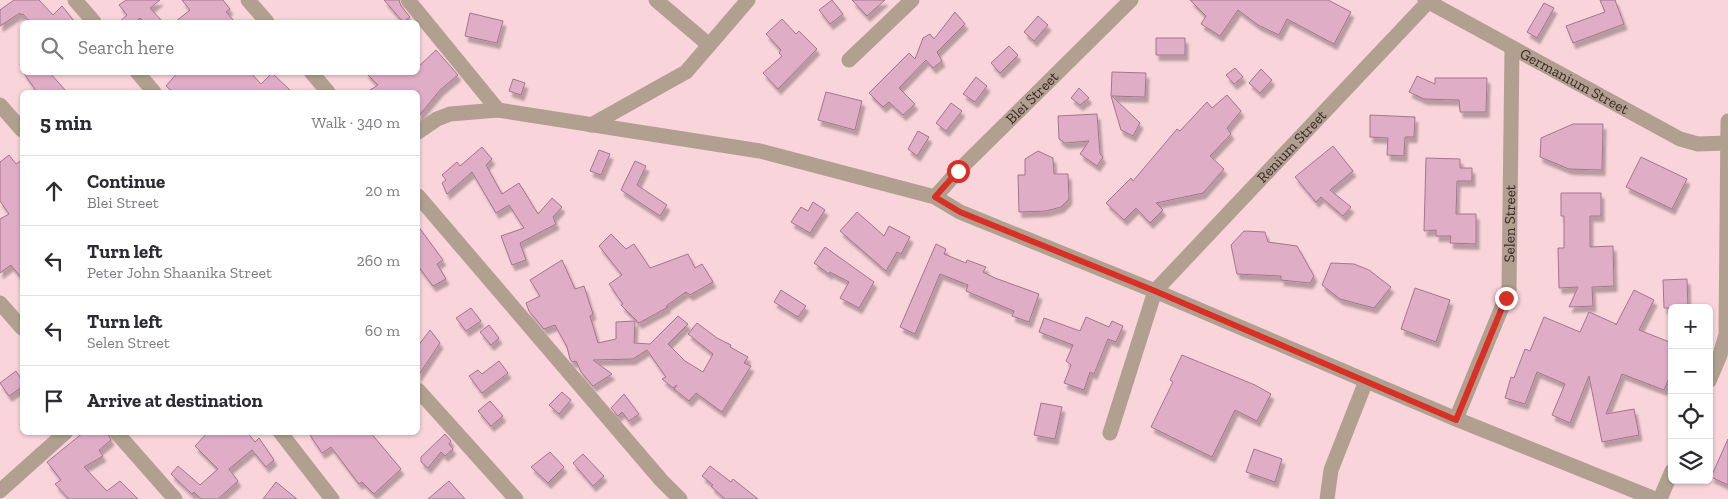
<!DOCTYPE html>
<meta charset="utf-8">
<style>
:root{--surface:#fff;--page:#f2f2f3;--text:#2b2b33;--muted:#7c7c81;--line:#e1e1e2}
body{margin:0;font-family:"Zilla Slab",serif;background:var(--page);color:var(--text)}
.controls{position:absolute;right:15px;bottom:15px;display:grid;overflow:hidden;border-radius:8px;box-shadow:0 1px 4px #0004}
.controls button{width:45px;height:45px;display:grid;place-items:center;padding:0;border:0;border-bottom:1px solid var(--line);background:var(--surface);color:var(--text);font:25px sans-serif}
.stop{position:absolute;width:15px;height:15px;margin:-11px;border:4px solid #d93025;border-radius:50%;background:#fff}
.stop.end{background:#d93025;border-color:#fff;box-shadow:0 1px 5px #0008}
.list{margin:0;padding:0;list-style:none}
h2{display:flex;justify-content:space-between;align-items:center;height:65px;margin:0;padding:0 20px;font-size:21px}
h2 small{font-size:16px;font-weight:400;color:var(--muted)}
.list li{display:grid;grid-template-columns:32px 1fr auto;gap:15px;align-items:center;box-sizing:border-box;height:70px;padding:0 20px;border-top:1px solid var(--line)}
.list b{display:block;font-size:19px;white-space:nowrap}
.list p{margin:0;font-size:16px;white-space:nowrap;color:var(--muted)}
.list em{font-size:16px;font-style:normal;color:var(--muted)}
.icon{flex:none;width:28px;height:28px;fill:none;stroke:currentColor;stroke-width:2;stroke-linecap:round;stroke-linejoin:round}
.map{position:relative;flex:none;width:1728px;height:499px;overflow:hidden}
.search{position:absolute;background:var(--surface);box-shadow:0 1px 4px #0004;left:20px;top:20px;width:400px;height:55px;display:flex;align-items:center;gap:12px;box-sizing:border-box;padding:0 18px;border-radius:8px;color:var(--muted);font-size:19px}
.panel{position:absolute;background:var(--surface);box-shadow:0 1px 4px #0004;left:20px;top:90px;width:400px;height:345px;border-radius:8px}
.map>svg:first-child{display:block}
</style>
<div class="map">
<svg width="1728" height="499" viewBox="0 0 1728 499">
<defs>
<filter id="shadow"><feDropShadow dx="3" dy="5.5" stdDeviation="1" flood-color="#0004"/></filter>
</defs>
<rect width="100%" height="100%" fill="#f9d4da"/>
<path fill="#e0adc7" stroke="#a4748d" filter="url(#shadow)" d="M14 0H39L53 15 62 6 75 22H30L23 14 21 15 20 13 0 26V10Z
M126 0H160L150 8 163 22H144L140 18 135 22H119L127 15 119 5Z
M182 0H223L230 9 226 12 235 22H175L190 10Z
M384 0H399L401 6 410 17 403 22Z
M832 0 843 14 830 24 819 10Z
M852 0H885L867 16Z
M1190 0H1328L1351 12 1334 44 1287 19 1279 35 1258 25 1238 10 1220 36 1201 24 1206 16Z
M1600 0H1615L1624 24 1573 43 1566 26 1605 12Z
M1544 3 1554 8 1537 38 1527 32Z
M955 12 965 24 937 52 942 61 933 68 926 60 899 88 915 104 903 115 889 102 883 107 869 93 909 53 915 59 923 38 930 34 934 39Z
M470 13 503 21 497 43 465 36Z
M1038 16 1048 25 1034 41 1024 32Z
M782 19 796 34 799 31 817 49 778 89 763 73 782 56 779 53 781 50 766 34Z
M1156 38H1185V55H1156Z
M1009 46 1018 55 1000 73 991 63Z
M436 50 458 75 440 90 418 117V92H367L378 85 365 72H418V67Z
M1235 68 1243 77 1234 84 1226 75Z
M1261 69 1272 80 1260 93 1249 83Z
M23 72H49L67 92H37Z
M178 72H250L261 84 272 73 292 92H173L166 86Z
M1112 72 1146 73 1145 97 1112 96 1140 123 1133 136 1121 130 1111 96Z
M1417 76 1435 84V78H1487L1486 112H1460L1459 100 1424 99 1409 92Z
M976 77 987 86 975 102 963 94Z
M513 79 525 83 521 95 509 91Z
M1079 88 1089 98 1080 105 1071 98Z
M826 92 862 101 855 130 818 120Z
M1227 95 1241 111 1227 128 1231 134 1210 156 1224 169 1203 193 1156 203 1163 210 1150 223 1136 208 1124 220 1106 203 1131 178 1133 181 1177 129 1180 131 1207 102 1212 108Z
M951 103 962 111 946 131 936 123Z
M1097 114 1100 154 1103 157 1097 166 1080 154 1089 141 1065 143 1059 139 1058 116Z
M1370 115 1415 117 1414 137H1405L1404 156 1387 155 1388 138 1370 137Z
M1573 124H1603L1602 170 1569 169 1540 157 1541 138Z
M918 131 929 137 917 156 908 149Z
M1333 146 1353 171 1330 190 1351 207 1343 216 1321 197 1316 202 1295 177Z
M482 147 492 159 486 165 502 194 519 183 538 214 552 198 562 207 553 217 556 224 520 243 526 260 512 265 501 236 524 228 509 205 496 213 472 172 447 194 442 183 446 180 442 175 457 162 460 166Z
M599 150 610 154 601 175 590 171Z
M1038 151 1053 158 1054 174H1068L1069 199 1061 207 1046 211 1019 212 1018 175H1025V159Z
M9 155 16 164 22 160V279L11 265 0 273V219L9 214 0 201V162Z
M1641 157 1687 179 1672 209 1626 187Z
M1426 158 1460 159V168H1472V181H1457L1456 214H1476V244L1450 243 1451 236H1436V230L1424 231Z
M635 161 646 166 637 185 667 205 660 216 621 190Z
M1561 193H1601V216H1590V247L1613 246 1614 286 1592 287 1593 306 1569 307 1578 287 1559 288 1558 248H1564V216H1561Z
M813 202 825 210 810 233 791 222 801 207 808 211Z
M857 212 884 236 889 226 910 237 901 254 897 252 886 271 840 231Z
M418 226 443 260 437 264 446 279 433 286 418 266Z
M1244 231 1265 232 1268 242 1297 246 1314 276 1310 283 1281 280V276L1237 274 1231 245Z
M611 234 626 249 634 244 650 268 688 254 695 268 702 264 713 282 690 295 686 292 666 306 668 307 639 323 621 305 623 304 609 284 622 275 599 246Z
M936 244 946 249 944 254 966 263 967 260 986 267 983 272 995 278 1039 294 1029 322 1012 316 1014 311 966 291 968 285 940 274 915 334 900 327Z
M825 247 874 282 859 308 840 298 849 282 830 272 829 274 814 263Z
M562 260 575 289 584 286 593 314 590 316 598 343 616 339V322L635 321 634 343 650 344 678 316 688 324 668 344 685 361 703 372 713 354 688 334 697 323 717 338 731 345 730 347 748 357 744 363 751 366 722 412 696 393 689 401 674 389 677 385 673 388 662 379 666 377 647 350 633 359 593 360 612 374 593 386 581 372 576 361 572 362 570 359 567 347 555 325 544 329 529 311 526 303 540 296 530 280Z
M1331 263 1354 264 1369 270 1391 287 1374 308 1340 299 1322 285Z
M1687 279 1688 308H1664L1663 280Z
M1415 288 1450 300 1436 342 1401 329Z
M781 290 806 306 798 317 774 302Z
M1634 290 1654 300 1639 330 1672 343V371L1664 390 1622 374 1606 414 1634 409 1639 435 1602 442 1589 376 1570 423 1552 415 1565 384 1537 372 1525 404 1505 398 1511 377 1514 378 1525 349 1530 351 1544 317 1580 332 1589 312 1616 324V325Z
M471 308 481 321 466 331 456 318Z
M1086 317 1109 327 1112 321 1123 326 1116 342 1108 339 1094 374 1090 372 1084 390 1064 383 1071 365 1066 361 1073 345 1039 332 1044 318 1080 331Z
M489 325 499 338 491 345 480 332Z
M430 330 440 343 418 376V346Z
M1182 355 1255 385 1271 394 1257 421 1235 410 1212 457 1151 427 1173 382 1170 380Z
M499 361 508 373 482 393 469 376 478 370 482 374Z
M16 371 22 380V387L9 396 0 383Z
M562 392 571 400 559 414 549 405Z
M624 394 639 414 629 421 622 412 618 416 611 408Z
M490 401 503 416 491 426 478 411Z
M1041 403 1062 407 1055 439 1034 435Z
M84 432H107L111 440 99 450 103 456 84 467 107 491 120 481 138 499H69L55 484 61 480 47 462Z
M208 432H247L255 442 259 438 274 460 266 467 252 450 229 469 238 481 218 499H201L194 492 192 494 171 474 178 466 200 485 218 469 195 446Z
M308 432H370L401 469 374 494 362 482 359 484 331 447 322 453Z
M445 434 451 441 449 444 453 449 445 456 441 452 428 468 421 462V457Z
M1728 439V485L1711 477Z
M1254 449 1282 459 1275 482 1246 472Z
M550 452 564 467 548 483 531 467Z
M583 454 604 476 593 486 573 463Z
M710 466 731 482 733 479 758 499H725L711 486 713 485 702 476Z
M449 481 465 499H428Z
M276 482 297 499H263Z"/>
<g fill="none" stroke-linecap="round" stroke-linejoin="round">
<g stroke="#b1a08f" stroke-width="15">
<path d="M75 0 94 22"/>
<path d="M248 0 267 22"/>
<path d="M408 0 498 110"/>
<path d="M656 0 709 45"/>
<path id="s1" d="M1425 0 1680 139 1698 144 1728 143"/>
<path d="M849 60 912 0"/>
<path d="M137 72 154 92"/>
<path d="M311 72 328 92"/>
<path d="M0 105 22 130"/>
<path d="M591 125 686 72 748 0"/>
<path d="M418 132 437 119 450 114 498 110 760 151 935 197 960 212 1155 291 1456 419 1655 499"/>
<path d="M418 196 661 480 680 499"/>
<path id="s2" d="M935 197 958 171 1131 0"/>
<path d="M0 303 22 328"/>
<path d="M1709 381 1720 355 1726 334 1728 121"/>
<path d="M418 390 516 499"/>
<path id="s3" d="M1456 419 1509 290 1512 48"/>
<path d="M116 432 175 499"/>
<path d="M280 432 332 499"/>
<path id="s4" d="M1110 433 1155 291 1428 2"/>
<path d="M0 491 66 432"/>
<path d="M1327 499 1331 470 1366 381"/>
<path d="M1660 499 1672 471"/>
</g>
</g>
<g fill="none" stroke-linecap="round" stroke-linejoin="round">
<path stroke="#d93025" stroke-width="6" d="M958 171 935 197 960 212 1155 291 1456 420 1506 298"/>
</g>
<g text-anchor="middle" stroke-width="4" stroke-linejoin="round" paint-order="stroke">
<g font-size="15" fill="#3b2529" stroke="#fff">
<text dy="5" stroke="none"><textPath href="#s1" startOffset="170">Germanium Street</textPath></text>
<text dy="5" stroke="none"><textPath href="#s2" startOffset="139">Blei Street</textPath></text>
<text dy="5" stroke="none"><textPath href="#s4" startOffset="348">Renium Street</textPath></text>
<text dy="5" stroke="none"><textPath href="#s3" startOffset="206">Selen Street</textPath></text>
</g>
</g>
</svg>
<div class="controls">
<button>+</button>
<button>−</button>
<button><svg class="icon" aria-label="locate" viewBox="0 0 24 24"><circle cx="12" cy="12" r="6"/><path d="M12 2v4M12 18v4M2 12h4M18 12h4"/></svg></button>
<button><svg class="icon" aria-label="layers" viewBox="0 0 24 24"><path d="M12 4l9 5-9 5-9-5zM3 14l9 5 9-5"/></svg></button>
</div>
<div class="stop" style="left:958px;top:171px"></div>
<div class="stop end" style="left:1506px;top:298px"></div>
<div class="search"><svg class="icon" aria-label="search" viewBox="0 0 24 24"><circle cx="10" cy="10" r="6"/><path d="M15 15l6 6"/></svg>Search here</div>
<section class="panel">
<h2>5 min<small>Walk · 340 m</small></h2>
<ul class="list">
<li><svg class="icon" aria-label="ahead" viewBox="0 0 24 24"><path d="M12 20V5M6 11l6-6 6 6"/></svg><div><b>Continue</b><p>Blei Street</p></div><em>20 m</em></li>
<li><svg class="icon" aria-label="left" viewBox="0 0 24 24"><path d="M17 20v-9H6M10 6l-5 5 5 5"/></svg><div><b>Turn left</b><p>Peter John Shaanika Street</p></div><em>260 m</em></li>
<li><svg class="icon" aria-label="left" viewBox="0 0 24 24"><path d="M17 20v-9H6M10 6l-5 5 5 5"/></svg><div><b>Turn left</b><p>Selen Street</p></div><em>60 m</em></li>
<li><svg class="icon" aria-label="arrive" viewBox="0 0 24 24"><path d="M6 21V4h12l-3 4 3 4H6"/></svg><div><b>Arrive at destination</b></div></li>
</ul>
</section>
</div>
